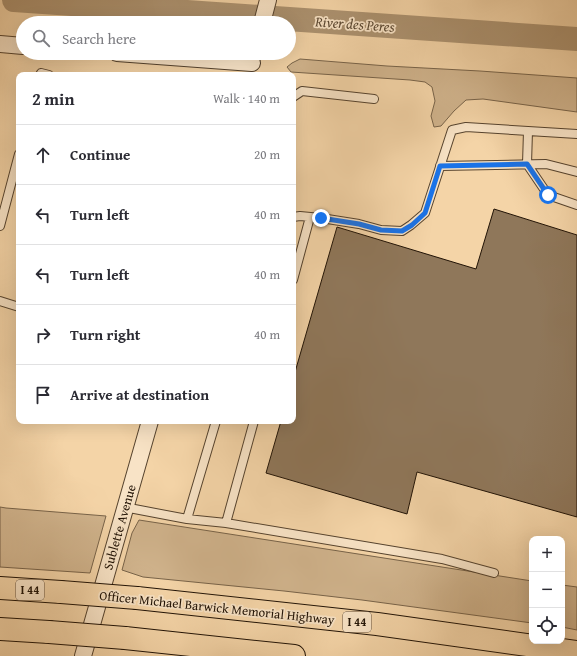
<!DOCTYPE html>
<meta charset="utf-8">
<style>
:root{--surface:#fff;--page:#f2f2f3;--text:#2b2b33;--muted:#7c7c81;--line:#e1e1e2}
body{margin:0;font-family:"Gentium Book Plus",serif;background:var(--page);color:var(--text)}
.controls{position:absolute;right:12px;bottom:12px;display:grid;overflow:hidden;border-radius:8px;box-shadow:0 4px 16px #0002}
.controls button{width:36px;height:36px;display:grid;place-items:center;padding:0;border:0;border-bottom:1px solid var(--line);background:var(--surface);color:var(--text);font:20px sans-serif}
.stop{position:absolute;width:12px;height:12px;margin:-9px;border:3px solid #1a73e8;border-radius:50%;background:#fff}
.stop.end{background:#1a73e8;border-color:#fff;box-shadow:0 1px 4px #0008}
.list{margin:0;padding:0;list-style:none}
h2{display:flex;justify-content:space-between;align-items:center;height:52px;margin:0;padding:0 16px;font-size:17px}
h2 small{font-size:13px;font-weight:400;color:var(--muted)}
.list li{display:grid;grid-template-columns:26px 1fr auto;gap:12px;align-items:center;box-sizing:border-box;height:60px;padding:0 16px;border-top:1px solid var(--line)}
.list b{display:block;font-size:15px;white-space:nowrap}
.list em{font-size:13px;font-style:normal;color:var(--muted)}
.icon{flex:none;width:22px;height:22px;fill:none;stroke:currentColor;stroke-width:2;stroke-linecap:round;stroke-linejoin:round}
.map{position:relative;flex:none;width:577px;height:656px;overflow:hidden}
.search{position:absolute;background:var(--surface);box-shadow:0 4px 16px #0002;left:16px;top:16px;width:280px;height:44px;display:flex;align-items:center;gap:10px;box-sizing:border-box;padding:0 14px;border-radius:22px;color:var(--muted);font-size:15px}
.panel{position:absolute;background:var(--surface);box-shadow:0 4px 16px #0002;left:16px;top:72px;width:280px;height:352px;border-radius:8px}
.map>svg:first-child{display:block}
</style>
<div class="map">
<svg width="577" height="656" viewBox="0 0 577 656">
<rect width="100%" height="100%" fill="#f4d4a7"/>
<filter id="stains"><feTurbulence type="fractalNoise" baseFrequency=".005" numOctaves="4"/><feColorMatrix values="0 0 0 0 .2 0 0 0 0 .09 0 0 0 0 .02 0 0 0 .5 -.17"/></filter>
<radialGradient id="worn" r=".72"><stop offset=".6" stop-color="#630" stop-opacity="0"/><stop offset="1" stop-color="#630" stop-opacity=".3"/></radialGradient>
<path fill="#d0b38c" stroke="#786349" d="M300 59 387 66 480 71 577 78V112L483 99 466 100 454 111 441 126 434 127 431 116 435 101 432 87 425 82 410 80 291 72 287 67 292 63Z
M0 507 6 508 106 516 90 573 0 567Z
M139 520 532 581V623L362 600 284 591 143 577 122 570 132 533Z
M562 585 577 587V630L562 627Z"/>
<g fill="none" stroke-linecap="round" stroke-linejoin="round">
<path stroke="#ac9270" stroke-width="24" d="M14 0 577 39"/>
</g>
<path fill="#8f775a" stroke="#211306" d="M494 209 577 235V517L417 472 407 514 266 473 281 421H293V379L337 227 476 269Z"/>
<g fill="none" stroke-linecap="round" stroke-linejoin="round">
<g stroke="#56432e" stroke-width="10">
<path id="service" d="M40 75 41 73 49 75
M293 97 302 91 374 99
M528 131 527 164 548 195 577 205
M440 166 546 164 577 172
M293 217 300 216 321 218 359 224 381 230 402 231 411 225 425 213 452 130 466 127 577 134
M0 226 19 154
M293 280 310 217
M0 301 19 307
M124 507 187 519 226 523 442 559 494 573
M187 519 216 421
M226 523 254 421"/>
</g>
<g stroke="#56432e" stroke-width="18">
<path id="minor" d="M262 23 268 0
M0 44 23 46
M117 53 252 63
M83 656 150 421"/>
</g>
<g stroke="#211306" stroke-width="24">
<path id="motorway" d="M0 588 61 592
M137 598 377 624 577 652
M0 629 49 632
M125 638 294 656"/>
</g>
<use href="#service" stroke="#f8e3c6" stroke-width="8"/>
<use href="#minor" stroke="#f8e3c6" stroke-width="16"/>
<use href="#motorway" stroke="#f4d4a7" stroke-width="22"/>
<g stroke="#211306" stroke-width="24" stroke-linecap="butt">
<path id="motorway-bridge" d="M61 592 137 598
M49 632 125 638"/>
</g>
<use href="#motorway-bridge" stroke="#f4d4a7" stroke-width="22"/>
</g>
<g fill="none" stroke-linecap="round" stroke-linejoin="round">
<path stroke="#1a73e8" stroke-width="5" d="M321 218 359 224 381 230 402 231 412 225 425 213 440 166 527 164 548 195"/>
</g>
<g text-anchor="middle" stroke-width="3.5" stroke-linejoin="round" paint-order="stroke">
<g fill="#f8e3c6" stroke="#625140" stroke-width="1">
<rect x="16" y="580" width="28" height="20" rx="3"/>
<rect x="343" y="612" width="28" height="20" rx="3"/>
</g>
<g font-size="12" font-weight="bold" fill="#211306">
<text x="30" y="594">I 44</text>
<text x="357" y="626">I 44</text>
</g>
<g font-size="13" fill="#211306" stroke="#f8e3c6">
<text transform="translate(119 527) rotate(-74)" y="5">Sublette Avenue</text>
<text transform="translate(217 607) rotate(6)" y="5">Officer Michael Barwick Memorial Highway</text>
</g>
<g font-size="14" font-style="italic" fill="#594630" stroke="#f8e3c6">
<text transform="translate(355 24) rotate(4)" y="5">River des Peres</text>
</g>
</g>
<rect width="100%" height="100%" filter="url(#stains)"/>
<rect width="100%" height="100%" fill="url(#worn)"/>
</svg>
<div class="controls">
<button>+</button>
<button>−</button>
<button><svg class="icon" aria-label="locate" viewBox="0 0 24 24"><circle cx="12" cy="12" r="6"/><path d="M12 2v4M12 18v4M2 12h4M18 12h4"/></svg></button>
</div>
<div class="stop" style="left:548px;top:195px"></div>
<div class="stop end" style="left:321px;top:218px"></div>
<div class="search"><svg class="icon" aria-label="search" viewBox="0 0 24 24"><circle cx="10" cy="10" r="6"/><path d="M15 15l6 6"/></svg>Search here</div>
<section class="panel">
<h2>2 min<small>Walk · 140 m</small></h2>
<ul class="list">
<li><svg class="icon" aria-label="ahead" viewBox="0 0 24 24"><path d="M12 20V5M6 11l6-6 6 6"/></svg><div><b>Continue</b></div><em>20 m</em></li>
<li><svg class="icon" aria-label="left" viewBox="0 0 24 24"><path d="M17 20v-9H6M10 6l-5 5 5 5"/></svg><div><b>Turn left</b></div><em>40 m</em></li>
<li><svg class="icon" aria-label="left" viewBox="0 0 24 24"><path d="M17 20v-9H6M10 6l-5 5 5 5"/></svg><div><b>Turn left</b></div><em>40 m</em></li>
<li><svg class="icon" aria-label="right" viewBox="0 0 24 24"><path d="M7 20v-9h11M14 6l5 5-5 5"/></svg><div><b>Turn right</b></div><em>40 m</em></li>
<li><svg class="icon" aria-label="arrive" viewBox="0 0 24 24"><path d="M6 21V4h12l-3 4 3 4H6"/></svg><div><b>Arrive at destination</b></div></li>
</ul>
</section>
</div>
